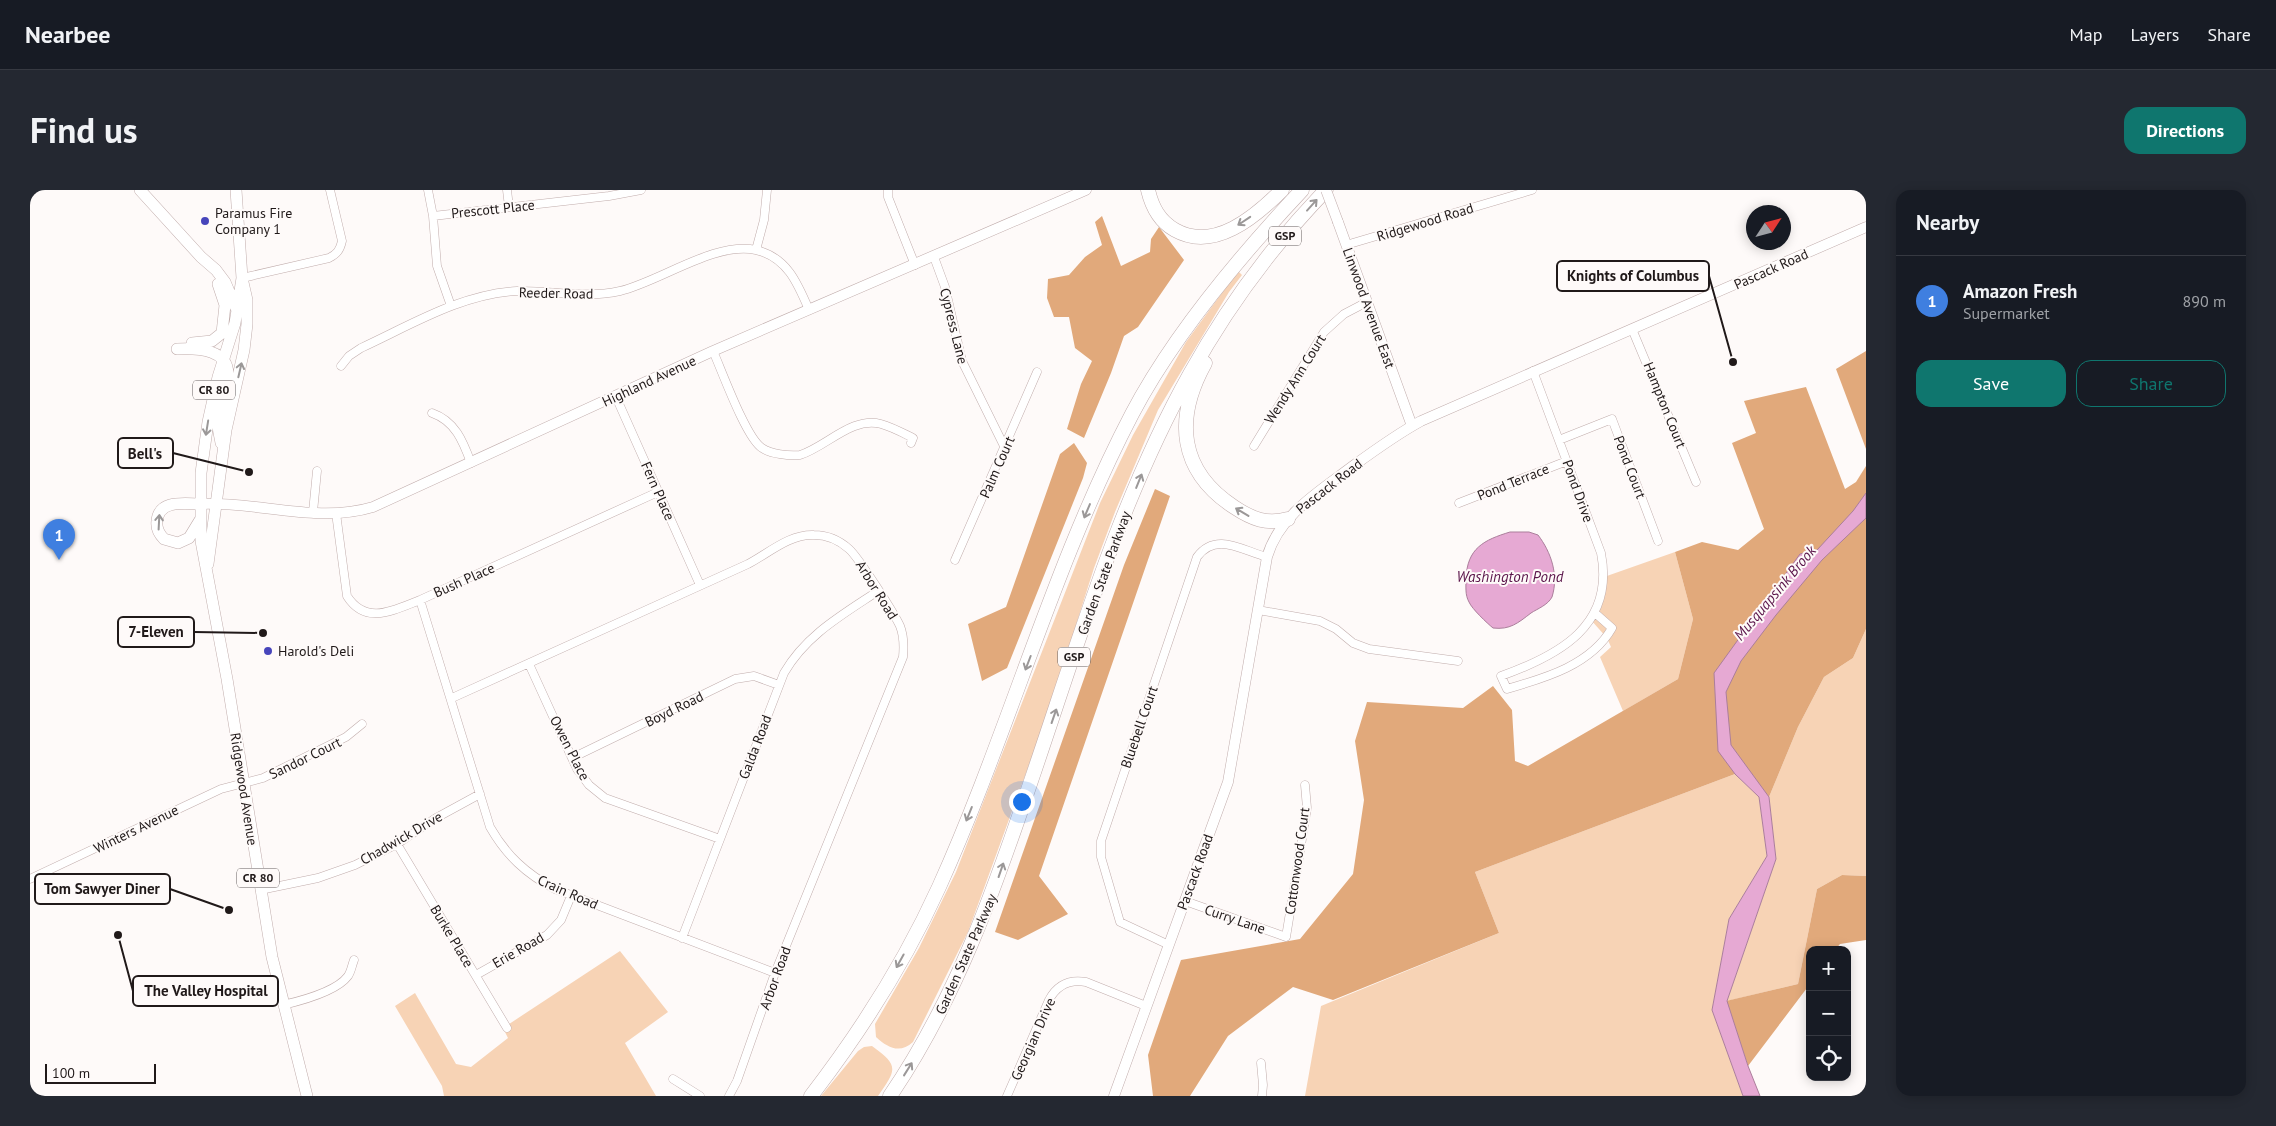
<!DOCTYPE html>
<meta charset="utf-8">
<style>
:root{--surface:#171b24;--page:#242831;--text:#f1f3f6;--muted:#9ea1a6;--line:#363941;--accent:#0f766e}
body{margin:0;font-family:"PT Sans",sans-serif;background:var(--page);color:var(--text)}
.controls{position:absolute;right:15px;bottom:15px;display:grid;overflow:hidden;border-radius:10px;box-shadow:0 2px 12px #0003}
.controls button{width:45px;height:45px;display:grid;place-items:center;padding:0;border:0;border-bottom:1px solid var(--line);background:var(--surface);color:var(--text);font:25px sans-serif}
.compass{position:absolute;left:1716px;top:15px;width:45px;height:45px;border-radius:50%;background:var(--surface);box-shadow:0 2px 12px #0003;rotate:54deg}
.scale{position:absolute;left:15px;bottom:12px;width:111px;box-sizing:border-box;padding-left:5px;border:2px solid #201919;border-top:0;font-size:14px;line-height:18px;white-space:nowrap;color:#201919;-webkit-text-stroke:4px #fefaf9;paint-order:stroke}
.you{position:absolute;left:991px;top:611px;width:18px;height:18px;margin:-12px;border:4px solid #fff;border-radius:50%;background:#1a73e8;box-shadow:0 0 0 8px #1a73e833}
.badge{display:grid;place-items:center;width:32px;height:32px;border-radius:50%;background:var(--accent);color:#fff;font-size:16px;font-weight:700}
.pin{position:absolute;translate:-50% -41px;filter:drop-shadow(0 1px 2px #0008)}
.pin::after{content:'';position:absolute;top:26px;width:18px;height:15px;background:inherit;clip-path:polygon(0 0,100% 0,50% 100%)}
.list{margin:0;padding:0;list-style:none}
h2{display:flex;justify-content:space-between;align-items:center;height:65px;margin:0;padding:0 20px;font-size:21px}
h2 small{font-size:16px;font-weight:400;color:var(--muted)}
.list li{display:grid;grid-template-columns:32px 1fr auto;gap:15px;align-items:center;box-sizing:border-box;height:90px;padding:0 20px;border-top:1px solid var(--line)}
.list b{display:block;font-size:19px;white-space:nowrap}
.list p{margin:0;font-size:16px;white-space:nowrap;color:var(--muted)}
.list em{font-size:16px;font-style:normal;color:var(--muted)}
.actions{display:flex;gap:10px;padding:15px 20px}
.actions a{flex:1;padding:11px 0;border:1px solid var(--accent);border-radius:15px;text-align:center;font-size:18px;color:var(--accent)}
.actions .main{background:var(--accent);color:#fff}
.icon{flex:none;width:28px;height:28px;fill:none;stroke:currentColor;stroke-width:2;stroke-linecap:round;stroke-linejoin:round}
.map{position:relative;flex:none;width:1836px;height:906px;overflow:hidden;border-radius:15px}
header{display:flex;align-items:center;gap:30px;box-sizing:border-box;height:70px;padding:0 25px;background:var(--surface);border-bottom:1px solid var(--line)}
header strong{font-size:24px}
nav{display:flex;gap:28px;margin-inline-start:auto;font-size:18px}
.intro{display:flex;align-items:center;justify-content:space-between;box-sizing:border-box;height:120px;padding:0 30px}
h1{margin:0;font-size:35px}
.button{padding:12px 22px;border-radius:15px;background:var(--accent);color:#fff;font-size:18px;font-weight:700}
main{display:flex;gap:30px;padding:0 30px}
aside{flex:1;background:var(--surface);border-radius:15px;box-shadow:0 2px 12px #0003}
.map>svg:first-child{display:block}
</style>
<header>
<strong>Nearbee</strong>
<nav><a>Map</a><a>Layers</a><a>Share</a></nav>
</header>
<div class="intro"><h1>Find us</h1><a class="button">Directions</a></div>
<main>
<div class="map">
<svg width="1836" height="906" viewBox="0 0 1836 906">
<rect width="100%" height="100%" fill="#fefaf9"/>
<path fill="#f7d3b5" d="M1208 81 1212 85 1199 102 1128 220 1085 322 1064 378 1020 517 938 742 883 852C870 864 858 858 846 847L845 834 889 758 926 682 1070 313 1103 245 1156 152Z
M1645 362 1663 429 1648 489 1593 521 1570 467 1581 457 1577 448 1561 430 1574 387Z
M1836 439V686L1812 685 1787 699 1768 794 1697 811 1746 669 1739 607 1768 537 1794 487 1823 468Z
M1705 584 1729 607 1737 666 1699 729 1682 820 1713 906H1275L1291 816 1469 743 1445 682Z
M590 761 638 822 595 853 626 906H414L412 896 365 816 385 803 426 874 441 877 478 848 473 838Z
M842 856C870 876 866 880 848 906H791L828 861 834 857Z"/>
<path fill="#e1a97b" d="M1072 26 1091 76 1120 62 1121 49 1129 37 1154 70 1108 137 1094 146 1081 183 1054 248 1037 239 1051 194 1062 171 1045 158 1039 127H1024L1017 108 1018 89 1039 85 1055 67 1072 55 1065 32Z
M1836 161V259L1806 179Z
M1776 197 1815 299 1826 292 1836 276V439L1823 468 1794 487 1768 537 1739 607 1705 584 1445 682 1469 743 1303 810 1263 797 1198 846 1160 906H1123L1118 865 1151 770 1270 749 1323 684 1334 610 1325 551 1337 512 1433 518 1463 496 1482 520 1485 571 1498 576 1648 489 1663 429 1645 362 1672 352 1708 360 1734 339 1702 253 1726 243 1714 211Z
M1044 253 1057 273 1053 288 977 478 952 491 938 434 976 417 1030 264Z
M1125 299 1140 306 1009 686 1038 724 988 750 965 742 1094 375Z
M1812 685 1836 686V750L1810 754 1805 760H1780V794L1718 876 1696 811 1768 794 1787 699Z"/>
<path fill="#e6a9d3" stroke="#ab7e9b" d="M1836 303V328L1792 370 1746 425 1711 471 1696 502 1701 555 1739 607 1746 669 1697 811 1718 876 1730 906H1713L1682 820 1699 729 1737 666 1729 607 1705 584 1688 561 1684 483 1770 364 1787 360 1823 321Z
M1480 342H1499L1508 345C1521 362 1529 385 1522 407 1518 415 1507 419 1501 423 1488 433 1480 440 1463 438 1457 433 1442 419 1439 412 1435 405 1436 397 1436 389 1437 358 1454 350 1480 342Z"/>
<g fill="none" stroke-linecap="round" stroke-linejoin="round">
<g stroke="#c1adac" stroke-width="9">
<path id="street" d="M398 0 403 26 407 76 421 116
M477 0 479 17
M858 0V7L885 75
M403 26 579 6 611 0
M1316 55 1502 0
M726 60 734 30 737 0
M904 67 915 97 932 171 975 258
M212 88 299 68C307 64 310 60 312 51L300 0
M1602 139 1666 292
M683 161C692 181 716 248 732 258 741 264 758 266 770 265 796 257 822 226 851 234 862 237 873 243 883 248L881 253
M311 176 319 166 331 158C381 135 431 104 487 101 522 100 555 109 590 101 631 91 685 51 726 60 757 67 768 94 779 120
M1503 181 1571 363C1585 435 1530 465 1471 486L1477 499C1515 488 1561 475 1582 438L1565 423
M586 207 670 395
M402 223C425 231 433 251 441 273
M1529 250 1582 229 1628 351
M1224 256 1294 142 1314 124 1337 112
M1429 313 1537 271
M283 322 287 281
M306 323 317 406C336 436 364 420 390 410L628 302
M925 370 1007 182
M390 410 460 637C476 665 496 684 525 699L745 783
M1228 420 1290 431 1306 439 1323 453 1339 459 1428 471
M499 474 547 579 559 595 575 608 690 649
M422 508 718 374C739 363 759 344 784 345 797 345 809 350 819 359 829 368 864 423 870 436 874 446 874 456 873 467L745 783 707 891 699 906
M542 568 705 489 724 486 749 495
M367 654 477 838
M0 689 191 599 233 588 316 547 332 534
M230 700 288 688 325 675 367 654 406 628 450 604
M1155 711 1256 747 1277 618 1275 595
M652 748 754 483C776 445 812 425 848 401
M1139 755 1090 732 1071 667V651L1167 367C1186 341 1213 361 1237 367
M446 785 517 745 531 730 541 706
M253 815C270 811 307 801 318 786 321 782 322 775 324 770
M1231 873 1233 895 1232 906
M643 889 670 906
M977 906 1019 810C1027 795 1039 789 1056 792L1116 816"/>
</g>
<g stroke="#c1adac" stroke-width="11">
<path id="secondary" d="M1308 32 1382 236
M170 314C227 311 287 334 343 317L683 161 1056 0
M1084 906 1198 592 1237 367C1249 325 1290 301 1323 276 1345 260 1367 244 1391 231L1836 37"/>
</g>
<g stroke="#c1adac" stroke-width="12">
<path id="primary" d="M110 0 171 67 186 80 195 92 206 118
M212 88 205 133 188 187 178 232 171 283V351L197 489 242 767 277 906
M162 153 182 151 192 143 195 115 188 94
M147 159C167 158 203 159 197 189 195 203 189 216 188 230 187 237 190 246 191 253
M170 314C155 314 129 309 127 331 126 338 129 344 134 349L148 353 159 348 170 330
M178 374 196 240 214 160 217 134V110L212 88 206 0"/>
</g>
<g stroke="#c1adac" stroke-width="15">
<path id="highway" d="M1118 0C1122 17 1129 31 1145 40 1184 62 1225 27 1252 0
M1175 173C1144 229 1149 281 1204 317 1222 329 1237 335 1258 329
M781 906C831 841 875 772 909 697 979 542 1023 375 1102 224 1144 144 1210 66 1272 0
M860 906C926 809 964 701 1001 591 1048 454 1089 311 1160 184 1197 117 1243 55 1296 0"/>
</g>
<use href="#street" stroke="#fff" stroke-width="8"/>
<use href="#secondary" stroke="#fff" stroke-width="10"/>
<use href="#primary" stroke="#fff" stroke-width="11"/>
<use href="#highway" stroke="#fff" stroke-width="14"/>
<g stroke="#c1adac" stroke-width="11" stroke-linecap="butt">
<path id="secondary-bridge" d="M1296 0 1308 32"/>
</g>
<use href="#secondary-bridge" stroke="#fff" stroke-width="10"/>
</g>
<defs><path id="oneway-shaft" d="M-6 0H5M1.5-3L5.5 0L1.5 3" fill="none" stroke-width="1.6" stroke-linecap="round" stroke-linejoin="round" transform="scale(1.25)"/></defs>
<g stroke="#9b9898">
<use href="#oneway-shaft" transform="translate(1282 15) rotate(-48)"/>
<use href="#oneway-shaft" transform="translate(1214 31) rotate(146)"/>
<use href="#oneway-shaft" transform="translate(210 180) rotate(-77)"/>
<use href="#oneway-shaft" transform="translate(177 238) rotate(99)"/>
<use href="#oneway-shaft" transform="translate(1109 291) rotate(-68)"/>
<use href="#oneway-shaft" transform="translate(1057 321) rotate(113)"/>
<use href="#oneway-shaft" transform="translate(1212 322) rotate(-149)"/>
<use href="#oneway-shaft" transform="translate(129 332) rotate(-87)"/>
<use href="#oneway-shaft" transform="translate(998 473) rotate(111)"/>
<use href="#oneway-shaft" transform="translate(1024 526) rotate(-71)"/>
<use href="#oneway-shaft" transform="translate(939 624) rotate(112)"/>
<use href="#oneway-shaft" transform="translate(971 680) rotate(-71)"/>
<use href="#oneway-shaft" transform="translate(870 771) rotate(119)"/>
<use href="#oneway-shaft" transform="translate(878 879) rotate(-58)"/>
</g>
<g fill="#4745bb" stroke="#fefaf9" stroke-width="2">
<circle cx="175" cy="31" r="5"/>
<circle cx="238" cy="461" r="5"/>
</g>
<g text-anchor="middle" stroke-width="4" stroke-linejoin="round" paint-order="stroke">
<g fill="#fefaf9" stroke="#635c5c" stroke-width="1">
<rect x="1239" y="36.5" width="32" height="19" rx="4"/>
<rect x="163" y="190.5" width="42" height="19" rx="4"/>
<rect x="1028" y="457.5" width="32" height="19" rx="4"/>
<rect x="207" y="678.5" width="42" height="19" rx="4"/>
</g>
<g font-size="12" font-weight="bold" fill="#201919">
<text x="1255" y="50">GSP</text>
<text x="184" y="204">CR 80</text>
<text x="1044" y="471">GSP</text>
<text x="228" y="692">CR 80</text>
</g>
<g font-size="14" fill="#201919" stroke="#fefaf9">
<text transform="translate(463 19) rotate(-6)" y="5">Prescott Place</text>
<text transform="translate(1395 32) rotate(-17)" y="5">Ridgewood Road</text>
<text transform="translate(1741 79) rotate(-24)" y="5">Pascack Road</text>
<text transform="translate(526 103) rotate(1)" y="5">Reeder Road</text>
<text transform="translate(1339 118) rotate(70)" y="5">Linwood Avenue East</text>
<text transform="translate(924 136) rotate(76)" y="5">Cypress Lane</text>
<text transform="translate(1265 189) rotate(-58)" y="5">Wendy Ann Court</text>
<text transform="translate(619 191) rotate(-25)" y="5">Highland Avenue</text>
<text transform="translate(1635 215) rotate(68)" y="5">Hampton Court</text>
<text transform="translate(967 277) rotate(-66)" y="5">Palm Court</text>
<text transform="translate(1600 277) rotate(69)" y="5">Pond Court</text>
<text transform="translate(1483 292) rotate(-22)" y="5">Pond Terrace</text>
<text transform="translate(1299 296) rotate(-38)" y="5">Pascack Road</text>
<text transform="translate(628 301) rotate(66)" y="5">Fern Place</text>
<text transform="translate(1548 301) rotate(70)" y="5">Pond Drive</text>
<text transform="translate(1074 383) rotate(-70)" y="5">Garden State Parkway</text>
<text transform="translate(434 390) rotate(-24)" y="5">Bush Place</text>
<text transform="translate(847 400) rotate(58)" y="5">Arbor Road</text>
<text transform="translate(644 519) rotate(-26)" y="5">Boyd Road</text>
<text transform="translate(1109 537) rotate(-71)" y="5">Bluebell Court</text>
<text transform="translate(725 557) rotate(-69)" y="5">Galda Road</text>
<text transform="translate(540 558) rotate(63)" y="5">Owen Place</text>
<text transform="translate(275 568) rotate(-26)" y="5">Sandor Court</text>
<text transform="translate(214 599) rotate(81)" y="5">Ridgewood Avenue</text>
<text transform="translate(106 639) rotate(-26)" y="5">Winters Avenue</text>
<text transform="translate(371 648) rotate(-30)" y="5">Chadwick Drive</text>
<text transform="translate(1267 671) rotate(-82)" y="5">Cottonwood Court</text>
<text transform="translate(1165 682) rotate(-70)" y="5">Pascack Road</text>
<text transform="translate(538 702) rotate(24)" y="5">Crain Road</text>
<text transform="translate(1205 729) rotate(19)" y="5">Curry Lane</text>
<text transform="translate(422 746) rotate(59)" y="5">Burke Place</text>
<text transform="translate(488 760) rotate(-30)" y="5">Erie Road</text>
<text transform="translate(936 764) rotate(-66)" y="5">Garden State Parkway</text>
<text transform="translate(745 788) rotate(-70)" y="5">Arbor Road</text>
<text transform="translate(1003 849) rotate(-66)" y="5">Georgian Drive</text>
</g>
<g font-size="14" fill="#201919" stroke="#fefaf9" text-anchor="start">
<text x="185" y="28">Paramus Fire<tspan x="185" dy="16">Company 1</tspan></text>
<text x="248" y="466">Harold's Deli</text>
</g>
<g font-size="15" font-style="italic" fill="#5a144a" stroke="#fefaf9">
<text x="1480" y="392">Washington Pond</text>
<text transform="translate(1745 403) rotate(-50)" y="5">Musquapsink Brook</text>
</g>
</g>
<path fill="none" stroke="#201919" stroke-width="2" d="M1703 172L1679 86M219 282L143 263M233 443L164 442M199 720L140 699M88 745L103 801"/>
<g fill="#201919" stroke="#fefaf9" stroke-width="2">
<circle cx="1703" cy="172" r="5"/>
<circle cx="219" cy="282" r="5"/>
<circle cx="233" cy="443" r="5"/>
<circle cx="199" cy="720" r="5"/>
<circle cx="88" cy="745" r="5"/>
</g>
<g fill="#fefaf9" stroke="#201919" stroke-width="2">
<rect x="1527" y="71" width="152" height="30" rx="5"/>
<rect x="88" y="248" width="55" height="30" rx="5"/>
<rect x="88" y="427" width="76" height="30" rx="5"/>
<rect x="5" y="684" width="135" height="30" rx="5"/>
<rect x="103" y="786" width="145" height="30" rx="5"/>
</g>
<g font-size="15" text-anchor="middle" font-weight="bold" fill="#201919">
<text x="1603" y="91">Knights of Columbus</text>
<text x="115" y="269">Bell's</text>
<text x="126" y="447">7-Eleven</text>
<text x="72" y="704">Tom Sawyer Diner</text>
<text x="176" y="806">The Valley Hospital</text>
</g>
</svg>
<div class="controls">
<button>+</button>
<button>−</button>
<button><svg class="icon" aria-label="locate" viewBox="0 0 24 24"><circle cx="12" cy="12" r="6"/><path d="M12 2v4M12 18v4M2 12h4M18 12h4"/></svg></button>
</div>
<svg class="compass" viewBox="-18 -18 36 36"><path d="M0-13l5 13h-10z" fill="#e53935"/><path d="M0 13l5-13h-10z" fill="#9ea1a6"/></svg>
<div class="scale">100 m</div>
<div class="you"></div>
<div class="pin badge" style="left:29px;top:370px;background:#3f7fe0">1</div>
</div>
<aside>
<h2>Nearby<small></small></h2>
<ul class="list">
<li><span class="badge" style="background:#3f7fe0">1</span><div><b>Amazon Fresh</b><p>Supermarket</p></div><em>890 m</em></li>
</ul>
<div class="actions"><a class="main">Save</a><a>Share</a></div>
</aside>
</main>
